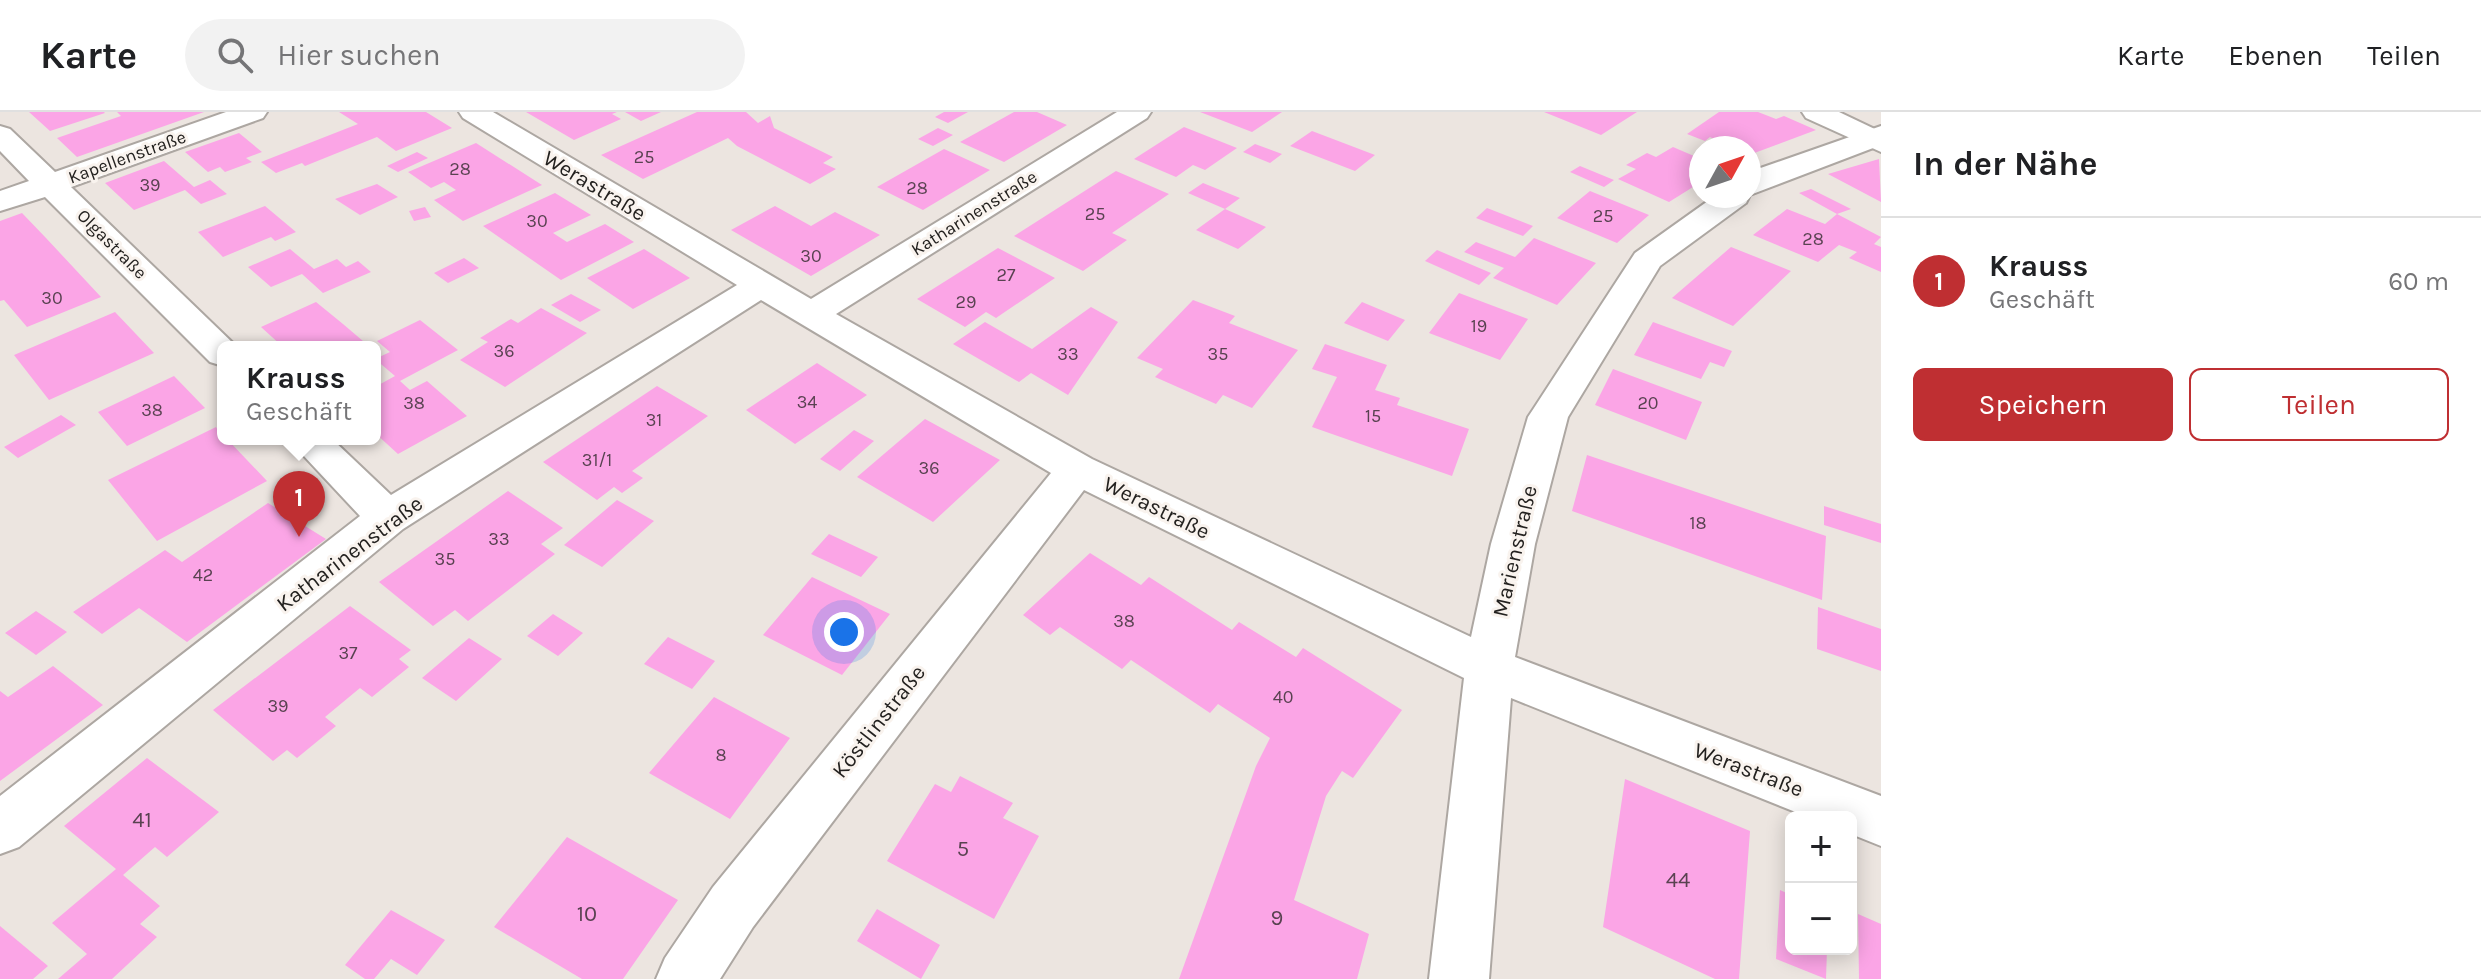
<!DOCTYPE html>
<html lang="de">
<meta charset="utf-8">
<style>
:root{--surface:#fff;--page:#f2f2f2;--text:#202124;--muted:#757577;--line:#e0e0e0;--accent:#bf2f32}
body{margin:0;font-family:Karla,sans-serif;background:var(--page);color:var(--text)}
.controls{position:absolute;right:24px;bottom:24px;display:grid;overflow:hidden;border-radius:12px;box-shadow:0 4px 20px #0003}
.controls button{width:72px;height:72px;display:grid;place-items:center;padding:0;border:0;border-bottom:2px solid var(--line);background:var(--surface);color:var(--text);font:40px sans-serif}
.compass{position:absolute;left:1689px;top:24px;width:72px;height:72px;border-radius:50%;background:var(--surface);box-shadow:0 4px 20px #0003;rotate:50deg}
.you{position:absolute;left:844px;top:520px;width:28px;height:28px;margin:-20px;border:6px solid #fff;border-radius:50%;background:#1a73e8;box-shadow:0 0 0 12px #1a73e833}
.badge{display:grid;place-items:center;width:52px;height:52px;border-radius:50%;background:var(--accent);color:#fff;font-size:26px;font-weight:700}
.pin{position:absolute;translate:-50% -66px;filter:drop-shadow(0 2px 4px #0008)}
.pin::after{content:'';position:absolute;top:42px;width:28px;height:24px;background:inherit;clip-path:polygon(0 0,100% 0,50% 100%)}
.popup{position:absolute;left:217px;top:229px;width:164px;height:104px;box-sizing:border-box;display:grid;place-content:center;border-radius:12px;background:var(--surface);filter:drop-shadow(0 2px 6px #0005);font-size:26px;white-space:nowrap;color:var(--muted)}
.popup b{font-size:30px;color:var(--text)}
.popup::after{content:'';position:absolute;left:50%;top:100%;margin-left:-16px;border:16px solid transparent;border-top-color:var(--surface)}
.list{margin:0;padding:0;list-style:none}
h2{display:flex;justify-content:space-between;align-items:center;height:104px;margin:0;padding:0 32px;font-size:34px}
h2 small{font-size:26px;font-weight:400;color:var(--muted)}
.list li{display:grid;grid-template-columns:52px 1fr auto;gap:24px;align-items:center;box-sizing:border-box;height:128px;padding:0 32px;border-top:2px solid var(--line)}
.list b{display:block;font-size:30px;white-space:nowrap}
.list p{margin:0;font-size:26px;white-space:nowrap;color:var(--muted)}
.list em{font-size:26px;font-style:normal;color:var(--muted)}
.actions{display:flex;gap:16px;padding:24px 32px}
.actions a{flex:1;padding:18px 0;border:2px solid var(--accent);border-radius:12px;text-align:center;font-size:28px;color:var(--accent)}
.actions .main{background:var(--accent);color:#fff}
.icon{flex:none;width:44px;height:44px;fill:none;stroke:currentColor;stroke-width:2;stroke-linecap:round;stroke-linejoin:round}
.map{position:relative;flex:none;width:1881px;height:867px;overflow:hidden}
header{display:flex;align-items:center;gap:48px;box-sizing:border-box;height:112px;padding:0 40px;background:var(--surface);border-bottom:2px solid var(--line)}
header strong{font-size:38px}
nav{display:flex;gap:44px;margin-inline-start:auto;font-size:28px}
.search{width:560px;height:72px;background:var(--page);display:flex;align-items:center;gap:20px;box-sizing:border-box;padding:0 28px;border-radius:44px;color:var(--muted);font-size:30px}
main{display:flex}
aside{flex:1;background:var(--surface)}
.map>svg:first-child{display:block}
</style>
<header>
<strong>Karte</strong>
<div class="search"><svg class="icon" aria-label="search" viewBox="0 0 24 24"><circle cx="10" cy="10" r="6"/><path d="M15 15l6 6"/></svg>Hier suchen</div>
<nav><a>Karte</a><a>Ebenen</a><a>Teilen</a></nav>
</header>
<main>
<div class="map">
<svg width="1881" height="867" viewBox="0 0 1881 867">
<rect width="100%" height="100%" fill="#ece5e0"/>
<path fill="#fba5e6" d="M29 0H104L105 1 50 19Z
M117 0H204L77 45 57 26 121 4Z
M339 0H426L452 16 396 39 377 25 305 54 302 51 276 61 261 50 358 12Z
M526 0H617L612 2 621 7 574 28Z
M625 0H661L641 9Z
M697 0H746L758 11 770 4 774 16 833 45 823 51 836 57 810 72 737 34 728 26 643 67 601 43Z
M944 0H968L948 11 935 5Z
M1014 0H1037L1067 13 1004 50 960 30Z
M1200 0H1282L1252 20Z
M1544 0H1637L1601 23Z
M1719 0H1758L1776 7 1784 4 1816 18 1749 43V36H1732L1710 25 1705 29 1687 22Z
M1184 15 1237 36 1205 58 1193 53 1176 65 1134 47Z
M938 16 953 23 933 34 918 27Z
M1312 19 1375 43 1355 59 1290 34Z
M239 21 262 40 246 46 252 50 225 60 220 55 208 60 185 40Z
M476 31 542 73 463 109 434 88 456 78 444 70 431 76 408 60Z
M1255 32 1282 42 1270 51 1243 40Z
M1673 35 1701 47V70L1669 90 1618 67 1636 57 1626 53 1647 41 1656 45Z
M944 37 990 58 923 98 877 75Z
M417 40 428 46 398 60 387 54Z
M1879 47 1881 90 1828 62Z
M164 49 194 75 210 68 227 82 201 92 185 78 134 98 105 71Z
M1580 54 1614 68 1604 75 1570 60Z
M1116 59 1169 82 1112 121 1127 128 1083 159 1014 124Z
M1203 71 1240 86 1225 97 1188 81Z
M377 72 398 85 360 103 335 87Z
M1811 77 1851 97 1837 102 1881 125 1874 132 1881 135V160L1849 146 1857 140 1839 133 1818 150 1753 123 1787 97 1825 112 1837 102 1799 81Z
M1590 79 1649 103 1617 131 1557 106Z
M555 81 591 103 553 121 567 130 605 112 634 130 561 168 483 114Z
M265 94 296 120 275 129 271 125 223 145 198 120Z
M775 94 811 114 835 100 880 123 811 164 731 118Z
M425 95 431 105 414 109 409 99Z
M1487 96 1533 114 1523 124 1476 106Z
M1225 97 1266 115 1238 137 1196 118Z
M22 101 46 126 101 185 27 215 4 188 0 189V109Z
M1534 126 1596 151 1557 193 1493 166 1504 156 1464 140 1476 130 1515 145Z
M1731 135 1791 159 1733 214 1672 186Z
M998 136 1055 166 996 206 986 200 965 215 917 187Z
M290 137 314 157 337 147 346 155 358 149 371 160 323 181 302 162 271 175 248 155Z
M644 137 690 166 633 197 587 166Z
M1437 138 1491 161 1479 173 1425 149Z
M464 146 479 156 448 171 434 161Z
M1459 181 1528 207 1500 248 1429 221Z
M571 182 601 198 580 210 551 193Z
M1193 188 1235 204 1229 211 1298 238 1252 296 1223 283 1216 292 1155 265 1163 257 1137 246Z
M316 190 343 212 370 235H283L261 215Z
M1362 190 1405 208 1388 229 1344 211Z
M1091 195 1118 210 1068 283 1031 261 1019 270 953 232 985 210 1032 237Z
M541 196 587 221 505 275 460 248 488 230 480 226 511 207 518 211Z
M115 200 154 241 49 288 14 243Z
M420 208 458 238 400 269 410 278 427 269 467 304 398 342 375 321V275L395 264 375 247 390 240 377 229Z
M1653 210 1732 239 1724 255 1710 250 1701 267 1634 243Z
M1325 232 1387 253 1375 278 1400 286 1397 293 1469 317 1452 364 1312 315 1337 265 1312 257Z
M817 251 867 283 795 332 746 298Z
M1613 257 1702 290 1686 328 1595 293Z
M174 264 205 296 127 334 98 300Z
M657 274 708 304 632 359 643 366 622 381 614 375 597 388 543 350Z
M61 303 76 313 18 346 4 335Z
M925 307 1000 348 933 410 857 365Z
M216 315 223 327H227L267 369 157 429 108 368Z
M854 318 874 329 840 359 820 347Z
M1587 343 1826 424 1822 488 1572 399Z
M508 379 563 416 541 432 555 442 468 509 455 498 433 514 379 470Z
M617 388 654 409 602 455 564 433Z
M268 391 326 427 187 530 139 496 102 522 73 500 165 438 182 450Z
M1824 394 1881 412V431L1824 413Z
M829 422 878 445 861 465 811 442Z
M1090 441 1141 473 1149 465 1232 518 1239 510 1296 545 1303 536 1402 598 1353 666 1342 659 1326 684 1294 788 1369 822 1357 867H1179L1256 654 1270 626 1218 592 1210 601 1131 548 1122 557 1060 515 1050 523 1023 503Z
M812 465 890 502 842 563 763 523Z
M350 494 411 538 399 547 409 555 372 585 360 576 325 605 336 614 297 646 287 638 273 649 213 598Z
M1818 495 1881 517V559L1817 537Z
M36 499 67 520 36 543 5 521Z
M553 502 583 521 558 544 527 524Z
M668 525 715 549 692 577 644 552Z
M469 526 502 547 456 589 422 566Z
M53 554 103 593 0 669V579L8 585Z
M714 585 790 626 730 707 649 661Z
M147 646 219 700 167 745 155 735 123 763 160 794 140 812 157 825 112 867H58L87 842 52 811 116 757 64 714Z
M960 664 1013 691 1003 706 1039 724 994 807 887 749 935 672 951 680Z
M1625 667 1750 719 1739 867H1715L1603 815Z
M567 725 678 788 623 867H582L494 815Z
M1780 778 1791 783V837H1827L1826 867 1776 847Z
M877 797 940 833 921 867 857 829Z
M391 798 445 828 417 863 391 847 374 867H365L345 853Z
M1858 802 1881 812V867H1859Z
M0 814 48 854 33 867H0Z"/>
<g fill="none" stroke-linecap="round" stroke-linejoin="round">
<g stroke="#ada7a2" stroke-width="4">
<path id="minor" d="M226 0H267L263 6 71 75 236 234 223 235V254L210 250 45 85 0 99V79L29 69 0 39V14L10 17 55 60Z
M459 0H493L811 187 1117 0H1151L1147 6 836 202 1092 347 1471 525 1491 432 1528 305 1534 296 1635 141 1715 84H1749V60L1881 14V33L1750 83 1746 91 1660 154 1568 305 1535 432 1515 545 1881 684V734L1851 722V705H1808L1511 586 1489 867H1429L1464 566 1084 378 753 815 720 867H656L665 846 713 775 1051 361 761 188 403 417 19 735 0 742V684L360 404 288 327H332L391 383 737 173 463 6Z"/>
</g>
<g stroke="#ada7a2" stroke-width="4">
<path id="primary" d="M1802 0H1839L1881 20V40L1806 6Z"/>
</g>
<use href="#minor" fill="#fff" fill-rule="evenodd"/>
<use href="#primary" fill="#fff" fill-rule="evenodd"/>
</g>
<g text-anchor="middle" stroke-width="6" stroke-linejoin="round" paint-order="stroke">
<g font-size="18" fill="#23211f" stroke="#f9f3ee">
<text transform="translate(127 45) rotate(-20)" y="6">Kapellenstraße</text>
<text transform="translate(974 101) rotate(-32)" y="6">Katharinenstraße</text>
<text transform="translate(112 132) rotate(45)" y="6">Olgastraße</text>
</g>
<g font-size="18" fill="#594251">
<text x="644" y="51">25</text>
<text x="460" y="63">28</text>
<text x="150" y="79">39</text>
<text x="917" y="82">28</text>
<text x="1095" y="108">25</text>
<text x="1603" y="110">25</text>
<text x="537" y="115">30</text>
<text x="1813" y="133">28</text>
<text x="811" y="150">30</text>
<text x="1006" y="169">27</text>
<text x="52" y="192">30</text>
<text x="966" y="196">29</text>
<text x="1479" y="220">19</text>
<text x="504" y="245">36</text>
<text x="1068" y="248">33</text>
<text x="1218" y="248">35</text>
<text x="807" y="296">34</text>
<text x="414" y="297">38</text>
<text x="1648" y="297">20</text>
<text x="152" y="304">38</text>
<text x="1373" y="310">15</text>
<text x="654" y="314">31</text>
<text x="597" y="354">31/1</text>
<text x="929" y="362">36</text>
<text x="1698" y="417">18</text>
<text x="499" y="433">33</text>
<text x="445" y="453">35</text>
<text x="203" y="469">42</text>
<text x="1124" y="515">38</text>
<text x="348" y="547">37</text>
<text x="1283" y="591">40</text>
<text x="278" y="600">39</text>
<text x="721" y="649">8</text>
</g>
<g font-size="22" fill="#23211f" stroke="#f9f3ee">
<text transform="translate(595 73) rotate(31)" y="8">Werastraße</text>
<text transform="translate(1157 395) rotate(26)" y="8">Werastraße</text>
<text transform="translate(1514 439) rotate(-77)" y="8">Marienstraße</text>
<text transform="translate(349 441) rotate(-37)" y="8">Katharinenstraße</text>
<text transform="translate(878 609) rotate(-52)" y="8">Köstlinstraße</text>
<text transform="translate(1749 657) rotate(21)" y="8">Werastraße</text>
</g>
<g font-size="22" fill="#594251">
<text x="142" y="715">41</text>
<text x="963" y="744">5</text>
<text x="1678" y="775">44</text>
<text x="587" y="809">10</text>
<text x="1277" y="813">9</text>
</g>
</g>
</svg>
<div class="controls">
<button>+</button>
<button>−</button>
</div>
<svg class="compass" viewBox="-18 -18 36 36"><path d="M0-13l5 13h-10z" fill="#e53935"/><path d="M0 13l5-13h-10z" fill="#757577"/></svg>
<div class="you"></div>
<div class="pin badge" style="left:299px;top:425px">1</div>
<div class="popup"><b>Krauss</b>Geschäft</div>
</div>
<aside>
<h2>In der Nähe<small></small></h2>
<ul class="list">
<li><span class="badge">1</span><div><b>Krauss</b><p>Geschäft</p></div><em>60 m</em></li>
</ul>
<div class="actions"><a class="main">Speichern</a><a>Teilen</a></div>
</aside>
</main>
